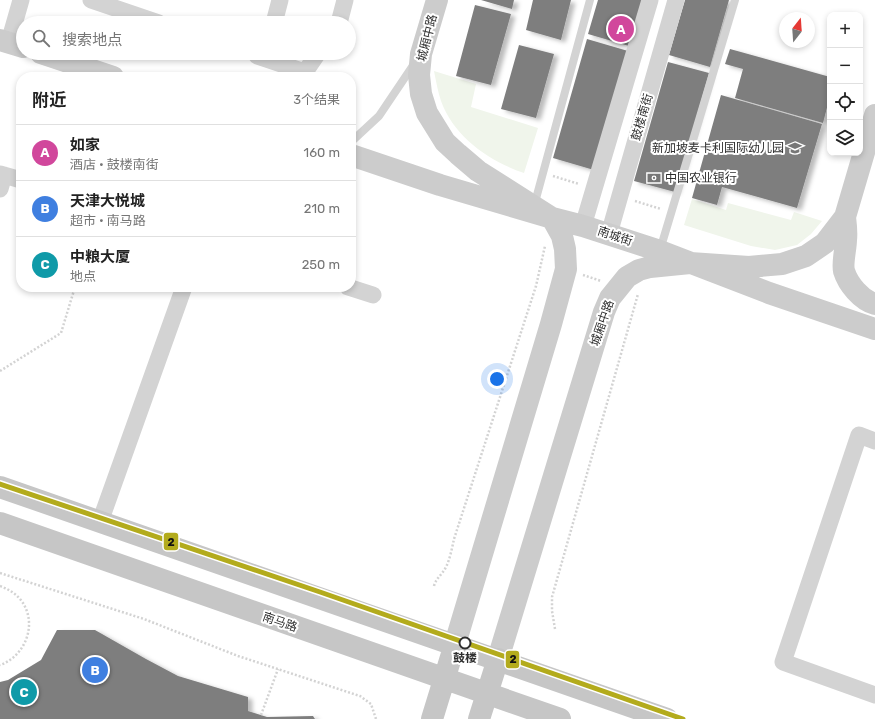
<!DOCTYPE html>
<html lang="zh">
<meta charset="utf-8">
<style>
:root{--surface:#fff;--page:#f6f6f6;--text:#222;--muted:#767676;--line:#e0e0e0;--accent:#0f766e}
body{margin:0;font-family:Rubik,"Noto Sans SC",sans-serif;background:var(--page);color:var(--text)}
.controls{position:absolute;right:12px;top:12px;display:grid;overflow:hidden;border-radius:8px;box-shadow:0 2px 6px #0003}
.controls button{width:36px;height:36px;display:grid;place-items:center;padding:0;border:0;border-bottom:1px solid var(--line);background:var(--surface);color:var(--text);font:20px sans-serif}
.compass{position:absolute;left:779px;top:12px;width:36px;height:36px;border-radius:50%;background:var(--surface);box-shadow:0 2px 6px #0003;rotate:17deg}
.you{position:absolute;left:497px;top:379px;width:14px;height:14px;margin:-10px;border:3px solid #fff;border-radius:50%;background:#1a73e8;box-shadow:0 0 0 6px #1a73e833}
.badge{display:grid;place-items:center;width:26px;height:26px;border-radius:50%;background:var(--accent);color:#fff;font-size:13px;font-weight:700}
.pin{position:absolute;translate:-50% -50%;border:2px solid #fff;box-shadow:0 1px 4px #0006}
.list{margin:0;padding:0;list-style:none}
h2{display:flex;justify-content:space-between;align-items:center;height:52px;margin:0;padding:0 16px;font-size:17px}
h2 small{font-size:13px;font-weight:400;color:var(--muted)}
.list li{display:grid;grid-template-columns:26px 1fr auto;gap:12px;align-items:center;box-sizing:border-box;height:56px;padding:0 16px;border-top:1px solid var(--line)}
.list b{display:block;font-size:15px;white-space:nowrap}
.list p{margin:0;font-size:13px;white-space:nowrap;color:var(--muted)}
.list em{font-size:13px;font-style:normal;color:var(--muted)}
.icon{flex:none;width:22px;height:22px;fill:none;stroke:currentColor;stroke-width:2;stroke-linecap:round;stroke-linejoin:round}
.map{position:relative;flex:none;width:875px;height:719px;overflow:hidden}
.search{position:absolute;background:var(--surface);box-shadow:0 2px 6px #0003;left:16px;top:16px;width:340px;height:44px;display:flex;align-items:center;gap:10px;box-sizing:border-box;padding:0 14px;border-radius:22px;color:var(--muted);font-size:15px}
.panel{position:absolute;background:var(--surface);box-shadow:0 2px 6px #0003;left:16px;top:72px;width:340px;height:220px;border-radius:16px}
.map>svg:first-child{display:block}
</style>
<div class="map">
<svg width="875" height="719" viewBox="0 0 875 719">
<defs>
<filter id="shadow"><feDropShadow dx="4.5" dy="2.5" stdDeviation="2" flood-color="#0004"/></filter>
</defs>
<rect width="100%" height="100%" fill="#fff"/>
<path fill="#f0f5eb" d="M434 71 476 84 471 107 538 128 524 173C489 161 454 137 441 101 438 92 436 81 434 71Z
M692 199 726 210 728 203 791 220 794 212 822 221 811 234 797 245 775 250 751 246 684 225Z"/>
<path fill="#7e7e7e" filter="url(#shadow)" d="M481 0H514L512 9Z
M533 0H571L561 40 526 30Z
M598 0H642L629 46 588 34Z
M685 0H729L710 67 669 55Z
M475 5 511 14 491 85 456 76Z
M587 39 628 51 594 170 553 158Z
M519 45 554 54 536 118 501 109Z
M730 49 830 77V96L823 123 735 98 743 69 725 64Z
M668 62 709 73 675 192 634 181Z
M721 95 822 124 797 208 722 187 717 205 692 198Z
M57 630H95L146 659 178 676 248 697V711L267 717 313 716 315 719H0V682L8 680 41 660Z"/>
<g fill="none" stroke-linecap="round" stroke-linejoin="round">
<path stroke="#d3d3d3" stroke-width="2.5" stroke-dasharray="2 2" stroke-linecap="butt" d="M553 176 579 184
M635 201 661 209
M583 275 601 281
M0 371 61 333 75 287
M0 573 144 619 238 656 360 696 371 704 376 719
M0 586C8 589 15 593 20 599 39 622 26 656 0 665
M434 586C436 578 442 575 446 567 450 559 452 548 454 539L536 286 545 246
M555 629 552 611V597L638 294
M261 715 278 669"/>
<path stroke="#d3d3d3" stroke-width="8" d="M351 142 379 116 414 64
M534 206 590 0
M660 250 735 0"/>
<path stroke="#d3d3d3" stroke-width="17" d="M91 0 159 23
M274 23 280 0
M339 23 345 0
M9 42 21 0
M257 56 305 72 318 53
M0 174 21 180
M0 189 4 175
M583 226 650 0
M609 234 676 0
M348 287 373 295
M875 441 859 435 783 662 875 695
M100 522 184 287"/>
<path stroke="#ccc" stroke-width="22" d="M437 0 421 54 419 75 421 94 427 113 445 142 458 154 478 171 552 218 562 236 565 249 566 269 551 324 455 644
M0 40 23 47
M41 53 113 77
M351 155 440 185 552 218 583 226 660 251 769 293 875 329
M845 217C846 225 847 232 846 240 846 248 842 263 844 271 848 284 861 300 875 304
M498 659 604 312 610 298 627 277 639 270 650 267 690 263 749 267 782 264 806 256 825 243 845 217 875 115"/>
<path stroke="#c6c6c6" stroke-width="22" d="M0 487 667 719
M0 523 560 719
M432 719 455 644
M479 719 498 659"/>
<g stroke="#fff" stroke-width="8">
<path id="metro-1" d="M0 484 320 592 683 719"/>
</g>
<use href="#metro-1" stroke="#b3ab1c" stroke-width="5"/>
</g>
<defs>
<g id="school-bare" transform="scale(1.08)"><path d="M0-5L7-2L0 1L-7-2ZM-4 1L0 2.5L4 1V4Q0 6-4 4Z" fill="#777" stroke="#fff" stroke-width="2.5" paint-order="stroke"/></g>
<g id="bank-bare" transform="scale(1.08)"><path d="M-6-4H6V4H-6ZM0-2.3a2.3 2.3 0 1 0 0 4.6a2.3 2.3 0 1 0 0-4.6Z" fill="#777" stroke="#fff" stroke-width="2.5" paint-order="stroke"/></g>
</defs>
<g fill-rule="evenodd">
<use href="#school-bare" x="795" y="148"/>
<use href="#bank-bare" x="654" y="178"/>
</g>
<circle fill="#fff" stroke="#2e2e2e" stroke-width="2" cx="465" cy="643" r="5.5"/>
<g text-anchor="middle" stroke-width="4" stroke-linejoin="round" paint-order="stroke">
<g font-size="12" fill="#2e2e2e" stroke="#fff">
<text transform="translate(427 38) rotate(-76)" y="4">城厢中路</text>
<text transform="translate(642 117) rotate(-74)" y="4">鼓楼南街</text>
<text transform="translate(615 236) rotate(18)" y="4">南城街</text>
<text transform="translate(602 323) rotate(-71)" y="4">城厢中路</text>
<text transform="translate(280 622) rotate(19)" y="4">南马路</text>
</g>
<g font-size="12" fill="#2e2e2e" stroke="#fff" text-anchor="end">
<text x="784" y="152">新加坡麦卡利国际幼儿园</text>
<text x="665" y="182" text-anchor="start">中国农业银行</text>
</g>
<g font-size="12" font-weight="bold" fill="#2e2e2e" stroke="#fff">
<text x="465" y="662">鼓楼</text>
</g>
</g>
<g stroke="#fff" stroke-width="1.5">
<rect x="163" y="532" width="16" height="19" rx="4" fill="#b3ab1c"/>
<rect x="505" y="650" width="15" height="19" rx="4" fill="#b3ab1c"/>
</g>
<g font-size="11" text-anchor="middle" font-weight="bold" fill="#111">
<text x="171" y="546">2</text>
<text x="513" y="663">2</text>
</g>
</svg>
<div class="controls">
<button>+</button>
<button>−</button>
<button><svg class="icon" aria-label="locate" viewBox="0 0 24 24"><circle cx="12" cy="12" r="6"/><path d="M12 2v4M12 18v4M2 12h4M18 12h4"/></svg></button>
<button><svg class="icon" aria-label="layers" viewBox="0 0 24 24"><path d="M12 4l9 5-9 5-9-5zM3 14l9 5 9-5"/></svg></button>
</div>
<svg class="compass" viewBox="-18 -18 36 36"><path d="M0-13l5 13h-10z" fill="#e53935"/><path d="M0 13l5-13h-10z" fill="#767676"/></svg>
<div class="you"></div>
<div class="pin badge" style="left:621px;top:29px;background:#d1479c">A</div>
<div class="pin badge" style="left:95px;top:670px;background:#3f7fe0">B</div>
<div class="pin badge" style="left:24px;top:692px;background:#0f9aa8">C</div>
<div class="search"><svg class="icon" aria-label="search" viewBox="0 0 24 24"><circle cx="10" cy="10" r="6"/><path d="M15 15l6 6"/></svg>搜索地点</div>
<section class="panel">
<h2>附近<small>3个结果</small></h2>
<ul class="list">
<li><span class="badge" style="background:#d1479c">A</span><div><b>如家</b><p>酒店 · 鼓楼南街</p></div><em>160 m</em></li>
<li><span class="badge" style="background:#3f7fe0">B</span><div><b>天津大悦城</b><p>超市 · 南马路</p></div><em>210 m</em></li>
<li><span class="badge" style="background:#0f9aa8">C</span><div><b>中粮大厦</b><p>地点</p></div><em>250 m</em></li>
</ul>
</section>
</div>
